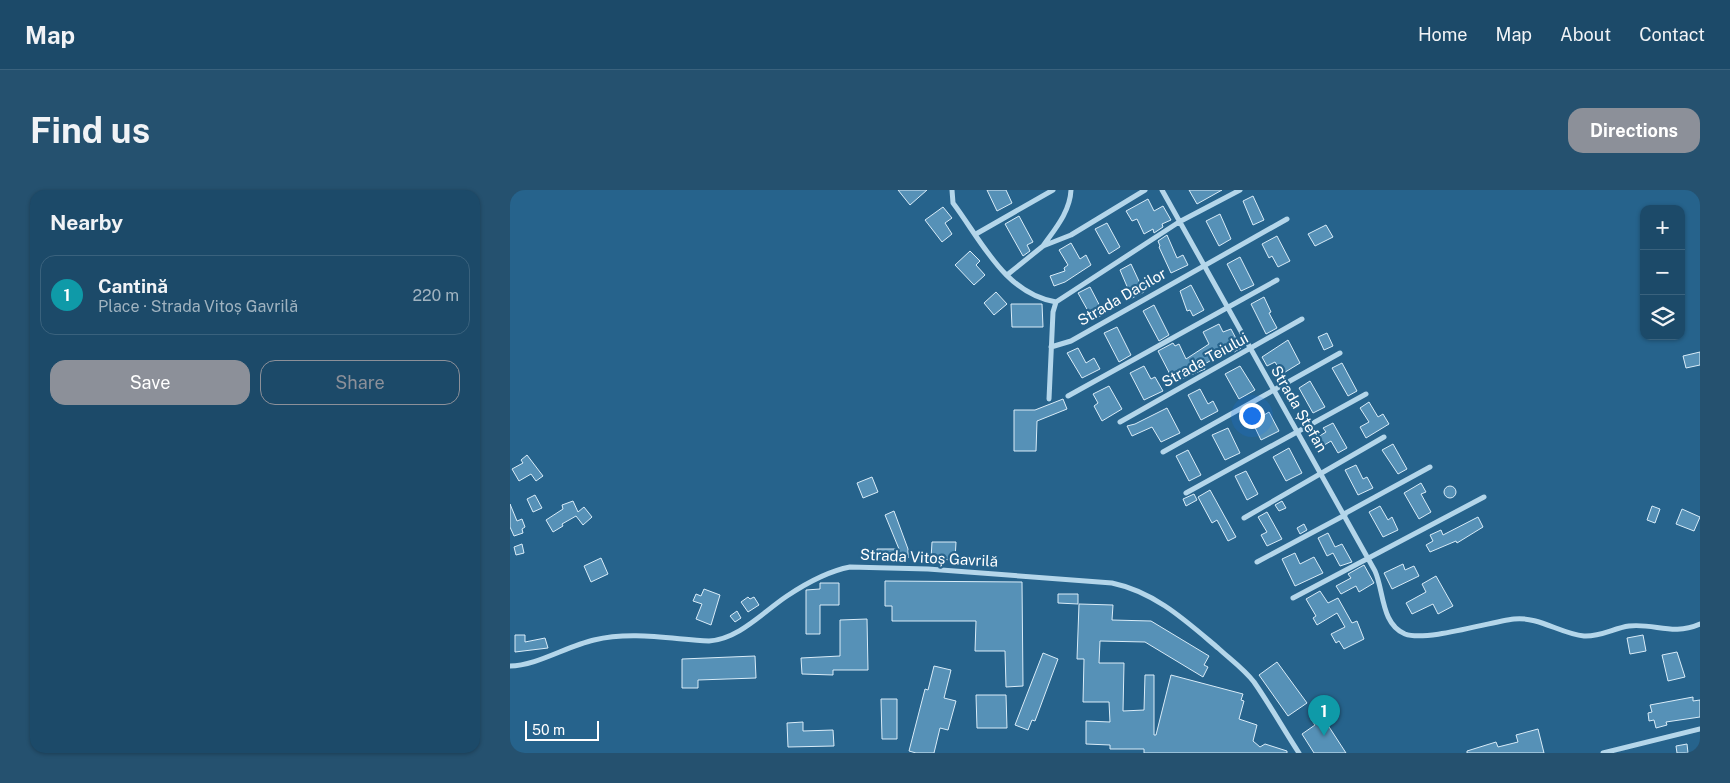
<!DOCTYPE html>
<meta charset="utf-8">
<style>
:root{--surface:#1c4a69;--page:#25516f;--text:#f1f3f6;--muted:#a0b3c0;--line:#3a627d;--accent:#8c9099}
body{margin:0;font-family:"Public Sans",sans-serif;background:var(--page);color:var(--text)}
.controls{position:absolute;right:15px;top:15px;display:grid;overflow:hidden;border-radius:10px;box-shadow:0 1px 4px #0004}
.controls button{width:45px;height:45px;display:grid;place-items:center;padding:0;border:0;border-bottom:1px solid var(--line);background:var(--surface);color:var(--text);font:25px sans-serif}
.scale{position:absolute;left:15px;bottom:12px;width:74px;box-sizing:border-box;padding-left:5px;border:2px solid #fff;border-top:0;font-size:14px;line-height:18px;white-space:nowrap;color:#fff;-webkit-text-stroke:4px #26638c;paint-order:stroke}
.you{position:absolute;left:741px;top:225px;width:18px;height:18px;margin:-12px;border:4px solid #fff;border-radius:50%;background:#1a73e8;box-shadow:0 0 0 8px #1a73e833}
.badge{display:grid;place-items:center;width:32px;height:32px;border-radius:50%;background:var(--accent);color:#fff;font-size:16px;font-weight:700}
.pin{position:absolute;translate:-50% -41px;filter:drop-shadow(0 1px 2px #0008)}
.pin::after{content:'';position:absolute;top:26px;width:18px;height:15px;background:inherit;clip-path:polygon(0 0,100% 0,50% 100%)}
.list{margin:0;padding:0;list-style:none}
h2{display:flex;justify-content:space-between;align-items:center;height:65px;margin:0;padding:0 20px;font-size:21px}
h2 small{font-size:16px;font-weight:400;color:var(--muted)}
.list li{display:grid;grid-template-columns:32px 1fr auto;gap:15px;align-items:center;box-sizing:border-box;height:80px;margin:0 10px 10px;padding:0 10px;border:1px solid var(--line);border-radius:15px}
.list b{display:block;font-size:19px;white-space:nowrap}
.list p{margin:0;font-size:16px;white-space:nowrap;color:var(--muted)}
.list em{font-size:16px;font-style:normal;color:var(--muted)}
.actions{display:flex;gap:10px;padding:15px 20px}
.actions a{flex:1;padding:11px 0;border:1px solid var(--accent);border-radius:15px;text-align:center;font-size:18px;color:var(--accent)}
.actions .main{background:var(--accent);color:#fff}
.icon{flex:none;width:28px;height:28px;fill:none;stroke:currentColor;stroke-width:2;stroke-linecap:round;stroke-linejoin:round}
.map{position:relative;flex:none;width:1190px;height:563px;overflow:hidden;border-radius:15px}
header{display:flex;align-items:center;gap:30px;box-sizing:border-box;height:70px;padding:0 25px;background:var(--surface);border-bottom:1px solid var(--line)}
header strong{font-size:24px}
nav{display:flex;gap:28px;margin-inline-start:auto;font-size:18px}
.intro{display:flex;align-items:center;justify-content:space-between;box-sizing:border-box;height:120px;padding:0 30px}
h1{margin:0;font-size:35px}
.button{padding:12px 22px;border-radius:15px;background:var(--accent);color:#fff;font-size:18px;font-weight:700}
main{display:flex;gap:30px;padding:0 30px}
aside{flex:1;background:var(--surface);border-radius:15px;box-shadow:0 1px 4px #0004}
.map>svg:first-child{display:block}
</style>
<header>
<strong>Map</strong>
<nav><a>Home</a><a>Map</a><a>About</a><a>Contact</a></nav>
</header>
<div class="intro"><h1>Find us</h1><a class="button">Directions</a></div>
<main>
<aside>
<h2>Nearby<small></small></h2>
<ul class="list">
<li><span class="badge" style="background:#0f9aa8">1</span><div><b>Cantină</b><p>Place · Strada Vitoș Gavrilă</p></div><em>220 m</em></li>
</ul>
<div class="actions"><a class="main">Save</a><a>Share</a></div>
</aside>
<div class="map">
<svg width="1190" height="563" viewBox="0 0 1190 563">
<rect width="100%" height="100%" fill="#26638c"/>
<path fill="#5691b7" stroke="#d9ecf8" d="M388 0H417L400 15Z
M477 0H496L502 13 487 21Z
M679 0H712L687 14Z
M743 6 754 30 743 35 733 11Z
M638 9 644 21 653 16 661 30 652 34 653 37 644 43 643 39 634 44 627 29 622 31 616 21Z
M433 17 442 28 435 33 442 44 432 52 415 30Z
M710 24 721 49 709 56 696 31Z
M509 26 523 52 517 55 520 61 513 66 495 34Z
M597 33 610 57 599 64 585 39Z
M816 35 823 47 805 56 798 44Z
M657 45 667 68 673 65 678 75 661 83 649 57 650 56 648 51Z
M767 46 780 71 768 77 762 66 759 68 752 54Z
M561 53 570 69 576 65 581 75 555 92 544 96 540 86 555 81 554 78 558 75 549 60Z
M460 61 470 71 466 75 475 85 464 95 445 75Z
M730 67 744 95 731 101 717 74Z
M621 74 634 102 622 108 610 80Z
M681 95 694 120 683 126 680 120 677 121 670 101Z
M580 97 594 124 583 130 568 103Z
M486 102 497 114 484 125 474 113Z
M754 107 761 122 759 123 767 138 756 144 741 114Z
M501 114H532L533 137H502Z
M644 115 659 145 649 151 633 121Z
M709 134 713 142 721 139 731 158 724 162 722 158 693 175 695 179 664 192 648 161 663 153 665 156 669 154 676 169 699 154 693 142Z
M607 137 621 165 609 172 594 143Z
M817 143 823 156 814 160 808 147Z
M778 150 790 173 772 184 765 172 757 176 752 167Z
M568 158 576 173 584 168 590 179 572 188 557 163Z
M1190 162V175L1176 178 1173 166Z
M832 173 847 201 838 206 822 178Z
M634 176 641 189 645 187 653 201 634 210 620 183Z
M730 176 745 200 729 209 715 184Z
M800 191 815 217 803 223 789 198Z
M599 196 612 219 592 231 584 216 588 213 583 204Z
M690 199 698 214 703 211 708 221 691 230 678 205Z
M553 209 557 219 527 231 526 261H504V220H525Z
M859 212 868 227 873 224 879 234 856 248 850 237 859 232 850 218Z
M657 218 670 243 651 252 642 237 622 246 617 236 625 234Z
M752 219 754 225 759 222 769 241 751 250 739 225Z
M823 233 837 258 828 263 821 251 806 260 801 251 816 242 813 238Z
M718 238 730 263 715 270 702 245Z
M883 254 897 279 888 284 872 260Z
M779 258 792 283 776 291 763 267Z
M678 260 691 285 679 291 666 266Z
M17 265 33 286 26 291 21 284 9 291 2 279 13 273 11 270Z
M846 275 853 289 857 287 863 298 848 305 835 280Z
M736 281 748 304 737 310 725 286Z
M362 287 368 302 353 308 347 293Z
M911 293 916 302 911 304 921 322 909 329 894 303Z
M934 302a6 6 0 1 1 12 0a6 6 0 1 1-12 0Z
M700 300 726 347 718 351 707 330 702 333 688 307Z
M684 304 687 310 676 316 673 309Z
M25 305 32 318 23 322 17 309Z
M63 311 68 322 74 317 82 327 73 335 66 326 52 334 53 336 43 342 36 330 53 319 52 315Z
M772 311 776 318 769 321 765 315Z
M0 314 7 331 12 329 15 337 12 339 13 343 4 346 0 337Z
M870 316 878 330 882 327 888 340 873 347 859 322Z
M1142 316 1150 319 1145 333 1137 330Z
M1172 319 1190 327 1184 341 1166 334Z
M384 321 398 359V368H367V359H389L375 325Z
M757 322 772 349 757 356 751 345 757 342 748 327Z
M968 327 973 337 947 353 946 351 920 362 916 355 923 351 920 345 931 340 933 345Z
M794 334 797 340 790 344 787 338Z
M818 343 825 357 832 354 842 372 830 376 823 363 817 366 808 348Z
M422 352H446L445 370 421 369Z
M12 354 14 363 6 365 4 357Z
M785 363 790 374 804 367 813 383 785 396 772 369Z
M91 368 98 384 81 392 74 376Z
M893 374 895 380 904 376 909 386 882 399 874 383Z
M854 375 864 393 849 402 846 396 831 404 826 396 841 388 838 384Z
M926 386 943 416 928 424 923 414 902 424 896 413 916 402 912 394Z
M375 391 512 392 513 496 496 497 495 461H465L466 431H382V416H375Z
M310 393H329V415H310V444H296V400L310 399Z
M194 399 210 405 201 435 186 429 192 414 183 411 186 404 191 406Z
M810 401 818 413 828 408 842 433 847 431 854 449 834 459 829 451 826 453 821 444 835 437 827 423 807 435 803 428 806 426 796 409Z
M548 404H568V414L548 413Z
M238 407 240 409 244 407 249 415 238 422 231 412Z
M569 414 603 415 602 430 641 431 699 466 694 475 698 477 693 487 635 452 590 451 589 473H614L613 521 634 520 635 485H644V545H646L661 485 733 504 731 510 734 511 729 529 747 535 743 551 750 557 755 554 777 561V563H634V559H600V555L576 554V531L600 532 599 512H573L574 469H567Z
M227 421 231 428 225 432 220 426Z
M357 429 358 480H323V485L292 484 291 468 330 466V430Z
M5 445H15V452L35 448 38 458 5 462Z
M1133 445 1136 461 1120 464 1117 448Z
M1167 462 1175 487 1158 491 1152 465Z
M533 463 548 469 525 531 522 530 518 540 505 535Z
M245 466 246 488 188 490V498H172V469Z
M767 472 797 513 778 526 749 485Z
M424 476 441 480 434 508 446 511 438 540 430 538 424 563H406L399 561 415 499 418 500Z
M466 505H496L497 538H467Z
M1183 507V511L1190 510V527L1156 532 1157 535 1146 538 1144 530 1139 531 1138 523 1142 522 1140 515Z
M371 509H387V549H372Z
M808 525 810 527 812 526 836 563H804L792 544 805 535 801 529Z
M293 532V541L323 540 324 556 278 557 277 533Z
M1028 539 1034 563H957V561L986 552 988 557 1008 552 1006 545Z
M1177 554 1178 563H1167L1166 556Z"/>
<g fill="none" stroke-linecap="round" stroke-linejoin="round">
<path stroke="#b4d6ea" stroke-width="5" d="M442 0 443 13C471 50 495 104 546 112
M652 0 865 381C874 401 871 434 895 444 916 452 979 432 1004 429 1028 426 1051 444 1074 446 1090 447 1104 438 1119 436 1145 433 1163 446 1190 434
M466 44 543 0
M533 56C545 39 560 22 561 0
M497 85 533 56 561 45 635 0
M541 157 561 151 777 29
M558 206 767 90
M539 209 543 122 546 112 669 32 730 0
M610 232 792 129
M653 262 830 163
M676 303 856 204
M834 324 920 277
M734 328 874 247
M747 372 835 325
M783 408 974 307
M0 476C26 476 57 456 84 450 121 441 161 449 199 451 229 449 253 422 277 406 295 394 319 381 340 377L418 379 602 393C645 402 676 431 708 458 720 469 734 479 744 492 760 515 774 540 789 563
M1093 563 1190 539"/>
</g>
<g text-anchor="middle" stroke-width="4.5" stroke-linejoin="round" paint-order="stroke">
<g font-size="15" fill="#fff" stroke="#26638c">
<text transform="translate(612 107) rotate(-30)" y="5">Strada Dacilor</text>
<text transform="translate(695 170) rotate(-29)" y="5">Strada Teiului</text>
<text transform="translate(789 219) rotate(60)" y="5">Strada Ștefan</text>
<text transform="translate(419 368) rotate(3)" y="5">Strada Vitoș Gavrilă</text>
</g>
</g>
</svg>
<div class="controls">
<button>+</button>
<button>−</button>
<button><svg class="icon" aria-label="layers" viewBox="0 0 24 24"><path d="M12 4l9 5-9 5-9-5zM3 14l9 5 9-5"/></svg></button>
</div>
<div class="scale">50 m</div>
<div class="you"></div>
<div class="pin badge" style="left:814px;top:546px;background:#0f9aa8">1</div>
</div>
</main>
